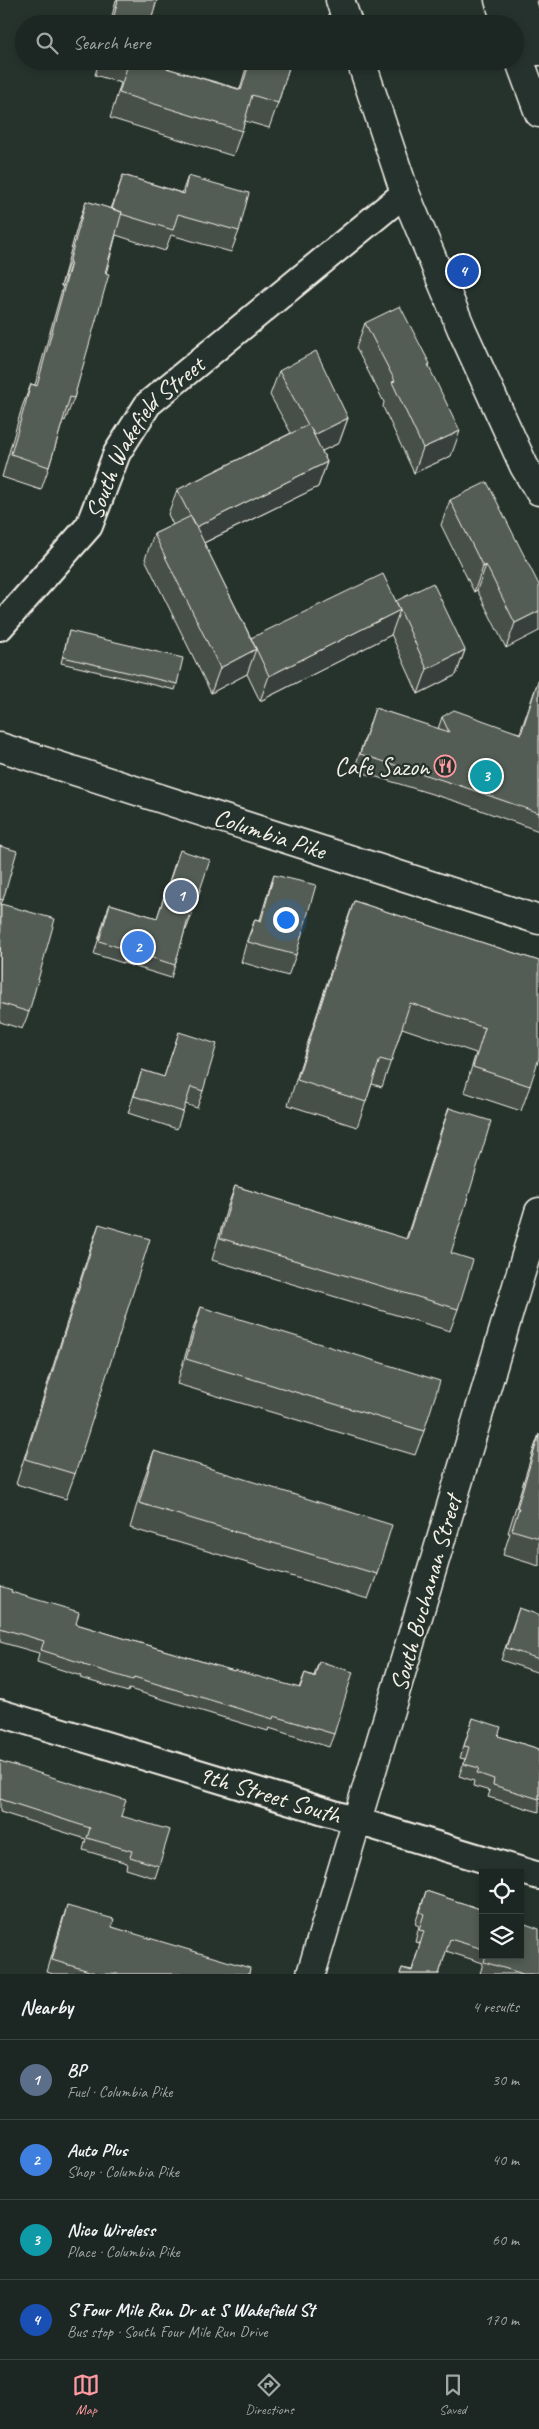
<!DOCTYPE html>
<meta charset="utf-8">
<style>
:root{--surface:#1c2622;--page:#29322f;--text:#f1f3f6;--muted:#a0a5a5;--line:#3a4340;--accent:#ff9aa2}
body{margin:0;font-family:Caveat,sans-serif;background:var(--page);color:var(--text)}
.controls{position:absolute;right:15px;bottom:15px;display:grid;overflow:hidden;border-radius:0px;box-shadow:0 2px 8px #0003}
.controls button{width:45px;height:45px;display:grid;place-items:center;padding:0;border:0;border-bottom:1px solid var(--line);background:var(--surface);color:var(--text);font:25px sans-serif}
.you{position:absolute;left:285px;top:919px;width:18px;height:18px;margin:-12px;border:4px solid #fff;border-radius:50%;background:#1a73e8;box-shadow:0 0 0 8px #1a73e833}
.badge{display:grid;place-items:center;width:32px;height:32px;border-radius:50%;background:var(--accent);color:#fff;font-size:16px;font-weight:700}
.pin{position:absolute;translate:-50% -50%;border:2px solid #fff;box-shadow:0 1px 5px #0006}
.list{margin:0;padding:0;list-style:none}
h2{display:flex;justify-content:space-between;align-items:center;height:65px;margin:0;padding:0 20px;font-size:21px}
h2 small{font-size:16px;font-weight:400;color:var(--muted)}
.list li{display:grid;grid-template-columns:32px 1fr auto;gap:15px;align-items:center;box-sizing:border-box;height:80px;padding:0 20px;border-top:1px solid var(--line)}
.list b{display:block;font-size:19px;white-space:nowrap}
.list p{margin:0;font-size:16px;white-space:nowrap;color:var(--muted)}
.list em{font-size:16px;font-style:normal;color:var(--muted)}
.icon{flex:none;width:28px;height:28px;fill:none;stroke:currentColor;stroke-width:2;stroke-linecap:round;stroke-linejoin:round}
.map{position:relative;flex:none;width:539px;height:1974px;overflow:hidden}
.search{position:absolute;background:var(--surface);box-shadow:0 2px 8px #0003;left:15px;right:15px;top:15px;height:55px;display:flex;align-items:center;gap:12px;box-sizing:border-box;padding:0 18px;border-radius:28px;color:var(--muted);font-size:19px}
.sheet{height:385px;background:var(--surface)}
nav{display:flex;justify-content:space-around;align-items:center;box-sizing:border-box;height:70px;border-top:1px solid var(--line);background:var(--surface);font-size:14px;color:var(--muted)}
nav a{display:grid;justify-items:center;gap:2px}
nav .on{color:var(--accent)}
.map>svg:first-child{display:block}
</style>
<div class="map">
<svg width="539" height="1974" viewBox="0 0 539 1974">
<rect width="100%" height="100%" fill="#26332d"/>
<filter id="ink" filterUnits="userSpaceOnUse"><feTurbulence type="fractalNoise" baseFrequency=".02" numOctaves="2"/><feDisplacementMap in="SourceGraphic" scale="10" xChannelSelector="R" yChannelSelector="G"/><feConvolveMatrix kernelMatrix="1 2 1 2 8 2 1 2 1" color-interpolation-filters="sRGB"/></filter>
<g filter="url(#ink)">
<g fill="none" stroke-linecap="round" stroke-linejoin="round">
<g stroke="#f4f1e8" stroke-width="30">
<g id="minor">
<path id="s1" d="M0 627 89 526 117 453 148 404 405 193"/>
<path d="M0 1713 539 1876"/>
</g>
</g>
<g stroke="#f4f1e8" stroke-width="31">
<path id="tertiary" d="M340 0 348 24
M361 61 405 193 462 330 524 466 539 491
M311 1974 539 1212"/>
</g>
<g stroke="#f4f1e8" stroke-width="31">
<path id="secondary" d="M499 0 507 24
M521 0 539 51
M515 48 539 113"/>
</g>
<g stroke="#f4f1e8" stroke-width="31">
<path id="primary" d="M0 747 539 920"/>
</g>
<use href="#minor" stroke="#26332d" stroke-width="26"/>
<use href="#tertiary" stroke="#26332d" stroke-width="28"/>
<use href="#secondary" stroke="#26332d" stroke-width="28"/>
<use href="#primary" stroke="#26332d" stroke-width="28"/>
</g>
<path fill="#474f49" stroke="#f4f1e8" d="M116 0H157L150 24H110Z
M99 61H142L240 89 248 61H291L278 103 269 128 245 121 233 156 110 118 121 83 95 75Z
M123 175 182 193 188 176 239 231 231 252 171 235 165 251 116 235 74 398 65 421 63 420 49 467 41 490 2 477 22 407 31 384 35 385 63 286H61L78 224 86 201 111 209Z
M365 323 430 364 429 366 451 456 414 473 383 407 384 402 356 348Z
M279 371 348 418 339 443 322 451 327 462 318 487 204 543 251 638 396 602V601L465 650 456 675 418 694 391 634V635L260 701 247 674 211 693 145 559 154 534 173 525 168 514 177 490 291 433 270 395Z
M450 500 539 585 506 648 477 590 474 592 441 525Z
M69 631 177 684 175 690 61 663Z
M539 678V831L458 802 354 770 375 708 438 729 442 717 520 733Z
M0 846 3 900 1 904 29 1012 22 1029 0 1022Z
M175 863 191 917 186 930H185L175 965 171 978 94 954 105 917 110 904 157 918Z
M274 875 296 955 288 976 241 962 247 940 255 919 260 920 267 896Z
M354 901 539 961 530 1086 521 1111 464 1092 476 1053 402 1028 382 1087 372 1084 357 1127 288 1105 345 926Z
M179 1032 203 1091 197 1108 185 1104 177 1129 128 1113 142 1070 164 1077Z
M449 1108 451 1253 458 1309 450 1331 212 1260 227 1208 235 1186 406 1239 441 1130Z
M99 1224 75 1474 66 1499 16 1484 90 1249Z
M201 1307 424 1431 415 1455 177 1384 192 1332Z
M539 1434V1566L503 1555 510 1533H508L532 1454Z
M154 1451 377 1574 368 1599 130 1528 145 1476Z
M0 1586 76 1624 234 1671 299 1688 305 1673 314 1676 319 1661 334 1734 329 1747 269 1728 268 1731 129 1689 128 1692 80 1678 81 1676 37 1662 39 1653 0 1642Z
M519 1608 539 1615V1673L501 1660Z
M473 1718 498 1736 539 1749V1812L488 1797 490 1791 473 1786 474 1781 459 1776 465 1759 460 1758Z
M0 1761 121 1816 159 1866 155 1878 126 1869 127 1863 83 1850 86 1839 0 1812Z
M426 1891 483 1910V1955H520L539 1974H480L483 1963 446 1951 439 1974H400L402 1968 412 1970 420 1943 415 1942 419 1926 415 1924Z
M67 1906 112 1927 249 1974H53L47 1972 63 1918Z"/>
<path fill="#39403c" stroke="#f4f1e8" d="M69 263H71L63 286H61Z
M348 418 339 443 305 459 314 435Z
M460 431 451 456 414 473 423 448Z
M327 462 318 487 187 551 196 527Z
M486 565 477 590 474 592 483 567Z
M400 610 391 635 260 701 269 676Z
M539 611V631L506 648 515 623Z
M256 649 247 674 211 693 220 668Z
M465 650 456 675 418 694 427 669Z"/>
<path fill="#525c55" stroke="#f4f1e8" d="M118 0H157L150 24H112Z
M129 61H142L241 90 250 61H291L278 103 252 95 242 131 119 93Z
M123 175 184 194 188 176 249 193 239 231 178 214 173 230 121 214 122 212 112 209Z
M86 201 122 212 105 273 109 274 74 398 70 397 49 467 11 454 31 384 37 386 71 263H69Z
M400 306 430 364 428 365 460 431 423 448 392 382 395 381 365 323Z
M316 351 348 418 314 435 310 427 327 462 196 527 177 490 308 425 279 371Z
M487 482 539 585V611L515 623 486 565 483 567 450 500Z
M191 516 256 649 220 668 154 534Z
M383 574 400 610 269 676 251 638Z
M433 583 465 650 427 669 396 601Z
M69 631 183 658 177 684 63 657Z
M539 678V813L464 787 360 754 375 708 449 732 442 717 454 710 521 734Z
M0 846 17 851 3 900 0 899Z
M180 850 210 860 191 917 189 916 175 965 99 941 110 904 157 918Z
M274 875 316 885 296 955 248 942 255 919 261 921Z
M354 901 539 961V1058L530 1086 473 1067 485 1028 410 1003 391 1062 380 1059 366 1102 297 1080Z
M1 904 55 919 29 1012 0 1003Z
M179 1032 217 1044 203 1091 191 1087 183 1112 134 1096 142 1070 164 1077Z
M449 1108 491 1121 451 1253 473 1260 458 1309 220 1238 235 1186 407 1239Z
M99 1224 150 1239 75 1474 25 1459Z
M201 1307 440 1381 424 1431 186 1359Z
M539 1435V1538L512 1530 519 1508H517Z
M154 1451 392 1525 377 1574 139 1503Z
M0 1586 12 1590 11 1592 79 1612 76 1624 234 1671V1670L300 1688 305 1673 315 1677 319 1661 353 1672 334 1734 274 1716 273 1719 134 1677 133 1680 84 1665 85 1664 41 1650 44 1641 0 1628Z
M519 1608 539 1615V1659L506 1648Z
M473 1718 501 1727 498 1736 539 1749V1799L493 1785 494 1779 477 1773 479 1768 464 1764 469 1747 464 1746Z
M0 1761 126 1800 121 1816 170 1830 159 1866 130 1857 132 1851 87 1838 90 1828 0 1799Z
M426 1891 483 1910V1949L450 1939 439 1974H400L402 1968 412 1971 424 1931 419 1930 424 1914 420 1912Z
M67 1906 114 1919 112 1927 250 1968 249 1974H99L52 1960Z
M520 1922 539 1929V1974H523L484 1962 486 1955H520Z"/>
</g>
<defs>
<g id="restaurant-ring" transform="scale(1.125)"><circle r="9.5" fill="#26332d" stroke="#ff9aa2" stroke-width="1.5"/><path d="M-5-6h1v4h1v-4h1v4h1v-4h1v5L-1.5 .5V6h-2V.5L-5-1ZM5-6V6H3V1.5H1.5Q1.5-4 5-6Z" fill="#ff9aa2"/></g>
</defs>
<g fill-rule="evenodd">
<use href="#restaurant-ring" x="445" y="766"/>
</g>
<g text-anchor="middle" stroke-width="4.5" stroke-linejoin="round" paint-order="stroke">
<g font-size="25" fill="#f4f1e8" stroke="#26332d">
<text dy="9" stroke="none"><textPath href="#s1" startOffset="241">South Wakefield Street</textPath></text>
<text transform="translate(270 833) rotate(18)" y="9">Columbia Pike</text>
<text transform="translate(425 1593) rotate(-74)" y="9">South Buchanan Street</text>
<text transform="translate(270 1794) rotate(17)" y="9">9th Street South</text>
</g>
<g font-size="25" fill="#f4f1e8" stroke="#26332d" text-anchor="end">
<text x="429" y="775">Cafe Sazon</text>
</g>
</g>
</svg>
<div class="controls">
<button><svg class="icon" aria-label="locate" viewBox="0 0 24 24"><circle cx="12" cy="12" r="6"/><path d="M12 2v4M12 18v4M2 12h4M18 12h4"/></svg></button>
<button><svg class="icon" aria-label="layers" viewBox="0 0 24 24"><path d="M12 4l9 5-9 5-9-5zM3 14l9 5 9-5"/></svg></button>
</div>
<div class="you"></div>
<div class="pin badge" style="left:181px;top:896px;background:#5c6f8a">1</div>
<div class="pin badge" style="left:138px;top:947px;background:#3f7fe0">2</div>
<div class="pin badge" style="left:486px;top:776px;background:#0f9aa8">3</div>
<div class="pin badge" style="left:463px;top:271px;background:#1a4fb4">4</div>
<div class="search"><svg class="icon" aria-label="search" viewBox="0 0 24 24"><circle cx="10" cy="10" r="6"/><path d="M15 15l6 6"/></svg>Search here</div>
</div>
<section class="sheet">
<h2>Nearby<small>4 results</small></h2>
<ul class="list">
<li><span class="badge" style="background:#5c6f8a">1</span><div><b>BP</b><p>Fuel · Columbia Pike</p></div><em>30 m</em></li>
<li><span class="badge" style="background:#3f7fe0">2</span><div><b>Auto Plus</b><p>Shop · Columbia Pike</p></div><em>40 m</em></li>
<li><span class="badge" style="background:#0f9aa8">3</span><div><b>Nico Wireless</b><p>Place · Columbia Pike</p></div><em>60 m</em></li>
<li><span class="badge" style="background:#1a4fb4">4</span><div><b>S Four Mile Run Dr at S Wakefield St</b><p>Bus stop · South Four Mile Run Drive</p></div><em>170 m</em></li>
</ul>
</section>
<nav>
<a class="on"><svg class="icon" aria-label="map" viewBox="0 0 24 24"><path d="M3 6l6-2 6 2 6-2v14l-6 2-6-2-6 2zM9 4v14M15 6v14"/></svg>Map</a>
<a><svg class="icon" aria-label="directions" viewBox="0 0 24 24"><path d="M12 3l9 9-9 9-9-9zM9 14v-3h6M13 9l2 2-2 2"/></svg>Directions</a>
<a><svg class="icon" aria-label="saved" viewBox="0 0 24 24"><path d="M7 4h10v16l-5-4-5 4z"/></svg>Saved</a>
</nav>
